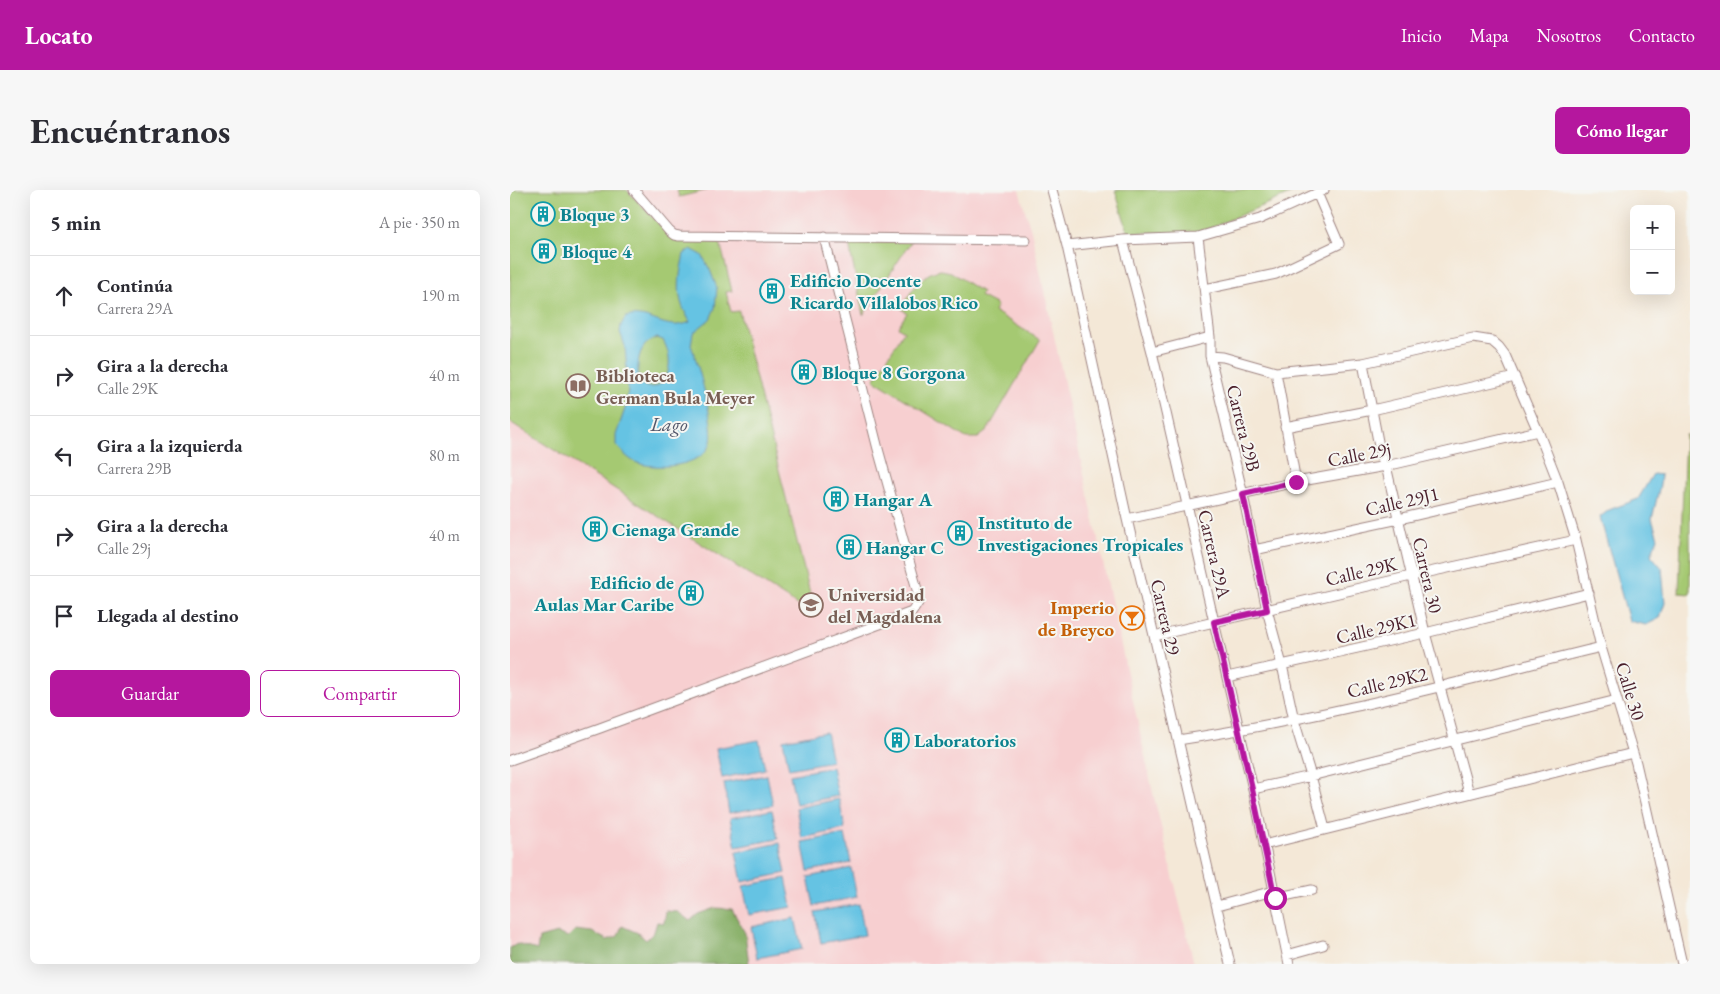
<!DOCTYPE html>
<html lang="es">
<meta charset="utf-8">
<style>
:root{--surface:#fff;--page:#f7f7f7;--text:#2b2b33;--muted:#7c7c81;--line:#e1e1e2;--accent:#b5179e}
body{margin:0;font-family:"EB Garamond",serif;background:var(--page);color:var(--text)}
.controls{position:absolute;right:15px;top:15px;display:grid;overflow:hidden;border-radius:8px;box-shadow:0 5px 20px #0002}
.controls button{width:45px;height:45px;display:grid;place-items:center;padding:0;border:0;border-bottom:1px solid var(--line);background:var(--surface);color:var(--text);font:25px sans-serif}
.stop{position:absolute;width:15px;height:15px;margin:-11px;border:4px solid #b5179e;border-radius:50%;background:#fff}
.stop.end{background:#b5179e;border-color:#fff;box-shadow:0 1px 5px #0008}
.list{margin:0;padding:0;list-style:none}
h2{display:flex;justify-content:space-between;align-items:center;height:65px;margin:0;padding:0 20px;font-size:21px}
h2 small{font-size:16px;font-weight:400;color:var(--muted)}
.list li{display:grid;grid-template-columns:32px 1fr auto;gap:15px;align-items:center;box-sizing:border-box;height:80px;padding:0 20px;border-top:1px solid var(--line)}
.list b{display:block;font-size:19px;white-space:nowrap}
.list p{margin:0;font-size:16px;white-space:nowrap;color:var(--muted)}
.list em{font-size:16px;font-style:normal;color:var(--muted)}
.actions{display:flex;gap:10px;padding:15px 20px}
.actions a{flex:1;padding:11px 0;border:1px solid var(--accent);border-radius:8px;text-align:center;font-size:18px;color:var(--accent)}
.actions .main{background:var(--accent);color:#fff}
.icon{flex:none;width:28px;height:28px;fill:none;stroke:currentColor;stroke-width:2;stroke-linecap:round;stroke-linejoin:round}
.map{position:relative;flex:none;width:1180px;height:774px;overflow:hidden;border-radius:8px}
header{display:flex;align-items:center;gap:30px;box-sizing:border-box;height:70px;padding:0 25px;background:var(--accent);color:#fff}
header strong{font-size:24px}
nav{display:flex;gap:28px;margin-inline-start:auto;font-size:18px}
.intro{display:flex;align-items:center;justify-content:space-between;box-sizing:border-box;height:120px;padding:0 30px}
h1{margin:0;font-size:35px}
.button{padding:12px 22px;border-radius:8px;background:var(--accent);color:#fff;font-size:18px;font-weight:700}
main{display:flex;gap:30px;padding:0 30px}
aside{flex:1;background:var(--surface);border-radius:8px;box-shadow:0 5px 20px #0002}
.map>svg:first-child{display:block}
</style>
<header>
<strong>Locato</strong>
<nav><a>Inicio</a><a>Mapa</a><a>Nosotros</a><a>Contacto</a></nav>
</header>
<div class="intro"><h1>Encuéntranos</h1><a class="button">Cómo llegar</a></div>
<main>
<aside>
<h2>5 min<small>A pie · 350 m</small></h2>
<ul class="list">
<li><svg class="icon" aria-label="ahead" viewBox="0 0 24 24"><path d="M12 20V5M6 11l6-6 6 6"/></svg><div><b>Continúa</b><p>Carrera 29A</p></div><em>190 m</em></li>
<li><svg class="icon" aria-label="right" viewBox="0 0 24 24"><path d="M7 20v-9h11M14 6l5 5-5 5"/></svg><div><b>Gira a la derecha</b><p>Calle 29K</p></div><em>40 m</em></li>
<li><svg class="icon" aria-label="left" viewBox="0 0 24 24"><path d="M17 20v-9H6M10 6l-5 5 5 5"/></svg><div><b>Gira a la izquierda</b><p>Carrera 29B</p></div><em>80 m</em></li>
<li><svg class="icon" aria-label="right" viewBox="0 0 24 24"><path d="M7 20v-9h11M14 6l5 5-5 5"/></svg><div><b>Gira a la derecha</b><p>Calle 29j</p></div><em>40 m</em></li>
<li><svg class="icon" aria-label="arrive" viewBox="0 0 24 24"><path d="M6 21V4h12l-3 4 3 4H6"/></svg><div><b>Llegada al destino</b></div></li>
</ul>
<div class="actions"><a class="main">Guardar</a><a>Compartir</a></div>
</aside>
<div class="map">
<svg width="1180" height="774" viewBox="0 0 1180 774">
<rect width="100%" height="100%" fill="#f6f6f2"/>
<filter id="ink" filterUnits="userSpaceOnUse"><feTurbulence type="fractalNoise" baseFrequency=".02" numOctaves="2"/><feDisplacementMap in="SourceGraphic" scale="10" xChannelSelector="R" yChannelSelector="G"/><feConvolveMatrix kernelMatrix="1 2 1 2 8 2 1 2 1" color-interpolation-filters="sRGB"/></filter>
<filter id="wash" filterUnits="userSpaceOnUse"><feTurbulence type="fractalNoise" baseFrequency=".0096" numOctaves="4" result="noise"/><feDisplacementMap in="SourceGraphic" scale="20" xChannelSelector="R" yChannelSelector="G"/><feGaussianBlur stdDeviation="1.12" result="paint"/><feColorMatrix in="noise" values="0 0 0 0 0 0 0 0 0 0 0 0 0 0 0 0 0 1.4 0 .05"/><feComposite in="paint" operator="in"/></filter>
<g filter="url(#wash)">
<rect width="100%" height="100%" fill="#f4e8d7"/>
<path fill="#f7cfd0" d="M0 0H509L521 40 643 603 684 774H0Z"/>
<path fill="#a5c972" stroke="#78744e" d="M0 0H117L160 46 210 52 222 101 216 102 221 122 229 121 306 427 0 232Z
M167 0H198L169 7Z
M605 0H789L698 39 679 44 618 42Z
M338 49 402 50 353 125Z
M431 80 441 82 472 102 470 106 487 115 484 121 530 150 477 241 468 248H456L364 190 394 141 388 137 397 123 391 118C402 101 410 83 431 80Z
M1175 245H1180V404L1169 403Z"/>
<path fill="#84ad64" stroke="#676648" d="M205 718 222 719 235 743 239 774H0V758L7 754 27 760 29 748 47 743 58 747 65 740 82 742 97 750 108 746 112 736 128 743 136 750 144 742 147 732 154 733 156 721 168 722 180 731 188 724Z"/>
<path fill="#65c3e3" stroke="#587187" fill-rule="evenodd" d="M181 59 192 65 200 80 207 98 205 118 200 129 183 143 181 155C188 174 205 234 201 252 194 278 142 281 123 271 116 267 111 260 106 255V245L117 213 118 196 115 156 110 142 111 135 116 127C140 120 154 143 180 132 178 127 175 123 173 118 166 100 170 82 174 64ZM147 148 153 150C158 159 161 170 158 181 155 195 139 204 129 191 126 174 128 153 147 148Z
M1143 284 1151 285 1150 295 1142 329 1148 348 1141 365 1152 378 1155 413 1150 428 1136 435 1119 431 1090 327 1099 320 1128 309Z
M316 542 322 571 279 579 273 550Z
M249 550 255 579 212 588 206 558Z
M322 577 328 606 286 614 280 585Z
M257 585 263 615 219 623 214 593Z
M329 609 335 639 292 648 286 618Z
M262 620 268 649 226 657 220 628Z
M335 644 341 673 298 681 292 652Z
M270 653 276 683 232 692 226 662Z
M341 678 347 707 304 716 298 687Z
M276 688 282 717 239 725 233 696Z
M349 714 355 745 311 753 305 722Z
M285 728 292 759 247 768 241 737Z"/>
</g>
<g filter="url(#ink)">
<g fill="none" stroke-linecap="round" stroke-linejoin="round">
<g stroke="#9f8481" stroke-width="11">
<path id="minor" d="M124 0 159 41 164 45 169 46 516 50
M542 0 557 56 617 329 720 774
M688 47 700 147V166L733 305 757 420 772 475 784 530 801 586 815 639
M613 50 642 162 704 432 743 599 779 774
M557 56 613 50 688 47 750 29 814 0
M695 99 766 84 829 54 807 3
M642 162 700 147
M700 166 713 167 766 182 853 173 963 148 982 151 989 157 995 165 1028 241 1048 292 1066 350 1091 457 1126 573 1172 774
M853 173 871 267 876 276 915 443 959 603
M766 182 786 292
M775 237 862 220 1005 187
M617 329 786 292 876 276 1028 241
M744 360 889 329 1048 292
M644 446 901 386 1066 350
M717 487 915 443 1079 403
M668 550C811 529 951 491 1091 457
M0 570 90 538 402 422 408 413V403L368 259 314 47
M743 599 801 586 1107 510
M754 655 1123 563
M765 708 802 700
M707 716 763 701
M777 765 813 755"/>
</g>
<use href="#minor" stroke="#fff" stroke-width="9"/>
</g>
</g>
<g fill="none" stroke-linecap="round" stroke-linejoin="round" filter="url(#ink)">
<path stroke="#b5179e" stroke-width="6" d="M765 708 742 599 704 432 757 420 733 304 786 292"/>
</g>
<defs>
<g id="building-ring" transform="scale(1.25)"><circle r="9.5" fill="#f6f6f2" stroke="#0f9aa8" stroke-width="1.5"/><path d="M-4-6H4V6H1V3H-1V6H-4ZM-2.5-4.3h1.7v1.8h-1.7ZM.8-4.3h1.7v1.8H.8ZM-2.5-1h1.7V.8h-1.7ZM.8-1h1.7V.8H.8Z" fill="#0f9aa8"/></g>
<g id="library-ring" transform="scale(1.25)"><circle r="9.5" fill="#f6f6f2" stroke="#8d6e63" stroke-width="1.5"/><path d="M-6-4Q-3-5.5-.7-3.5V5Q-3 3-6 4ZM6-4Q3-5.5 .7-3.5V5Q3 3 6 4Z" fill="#8d6e63"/></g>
<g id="university-ring" transform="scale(1.25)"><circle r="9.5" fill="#f6f6f2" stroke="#8d6e63" stroke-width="1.5"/><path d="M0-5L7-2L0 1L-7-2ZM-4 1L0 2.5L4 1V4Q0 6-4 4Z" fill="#8d6e63"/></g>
<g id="bar-ring" transform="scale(1.25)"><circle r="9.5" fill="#f6f6f2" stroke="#e8710a" stroke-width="1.5"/><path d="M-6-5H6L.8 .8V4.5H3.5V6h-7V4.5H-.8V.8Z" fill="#e8710a"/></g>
</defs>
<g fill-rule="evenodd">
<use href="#building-ring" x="33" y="24"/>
<use href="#building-ring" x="34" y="61"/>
<use href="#building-ring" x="262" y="101"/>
<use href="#building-ring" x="294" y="182"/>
<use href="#library-ring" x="68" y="196"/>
<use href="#building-ring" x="326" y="309"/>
<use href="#building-ring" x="85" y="339"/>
<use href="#building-ring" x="450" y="343"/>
<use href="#building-ring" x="339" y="357"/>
<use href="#building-ring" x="181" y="403"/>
<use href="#university-ring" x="301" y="415"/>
<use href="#bar-ring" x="622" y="428"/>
<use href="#building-ring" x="387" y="550"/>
</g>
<g text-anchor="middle" stroke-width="4" stroke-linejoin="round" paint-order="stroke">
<g font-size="19" font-weight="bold" fill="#0d838f" stroke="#f6f6f2" text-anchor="start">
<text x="50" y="31">Bloque 3</text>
<text x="52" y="68">Bloque 4</text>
<text x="280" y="97">Edificio Docente<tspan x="280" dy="22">Ricardo Villalobos Rico</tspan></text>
<text x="312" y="189">Bloque 8 Gorgona</text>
<text x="344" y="316">Hangar A</text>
<text x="468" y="339">Instituto de<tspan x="468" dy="22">Investigaciones Tropicales</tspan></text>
<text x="102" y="346">Cienaga Grande</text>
<text x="356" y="364">Hangar C</text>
<text x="164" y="399" text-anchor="end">Edificio de<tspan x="164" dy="22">Aulas Mar Caribe</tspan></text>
<text x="404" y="557">Laboratorios</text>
</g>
<g font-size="19" font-weight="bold" fill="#785e54" stroke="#f6f6f2" text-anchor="start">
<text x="86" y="192">Biblioteca<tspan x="86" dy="22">German Bula Meyer</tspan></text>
<text x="318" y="411">Universidad<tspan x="318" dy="22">del Magdalena</tspan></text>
</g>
<g font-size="19" fill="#4a1f2b" stroke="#f6f6f2">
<text transform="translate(734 238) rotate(76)" y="7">Carrera 29B</text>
<text transform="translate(849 264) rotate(-11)" y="7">Calle 29j</text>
<text transform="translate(892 311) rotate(-13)" y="7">Calle 29J1</text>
<text transform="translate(705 364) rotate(77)" y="7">Carrera 29A</text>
<text transform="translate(851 381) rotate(-13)" y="7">Calle 29K</text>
<text transform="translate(918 385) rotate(77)" y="7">Carrera 30</text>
<text transform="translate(656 427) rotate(77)" y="7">Carrera 29</text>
<text transform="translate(866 438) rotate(-13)" y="7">Calle 29K1</text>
<text transform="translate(877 492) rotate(-13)" y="7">Calle 29K2</text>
<text transform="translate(1121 501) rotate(73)" y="7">Calle 30</text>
</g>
<g font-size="19" font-weight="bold" fill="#c56008" stroke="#f6f6f2" text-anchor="end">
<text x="604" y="424">Imperio<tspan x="604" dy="22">de Breyco</tspan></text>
</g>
<g font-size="20" font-style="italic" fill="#53586b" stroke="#f6f6f2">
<text x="159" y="241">Lago</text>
</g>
</g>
</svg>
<div class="controls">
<button>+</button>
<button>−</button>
</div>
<div class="stop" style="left:765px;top:708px"></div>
<div class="stop end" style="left:786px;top:292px"></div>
</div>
</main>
